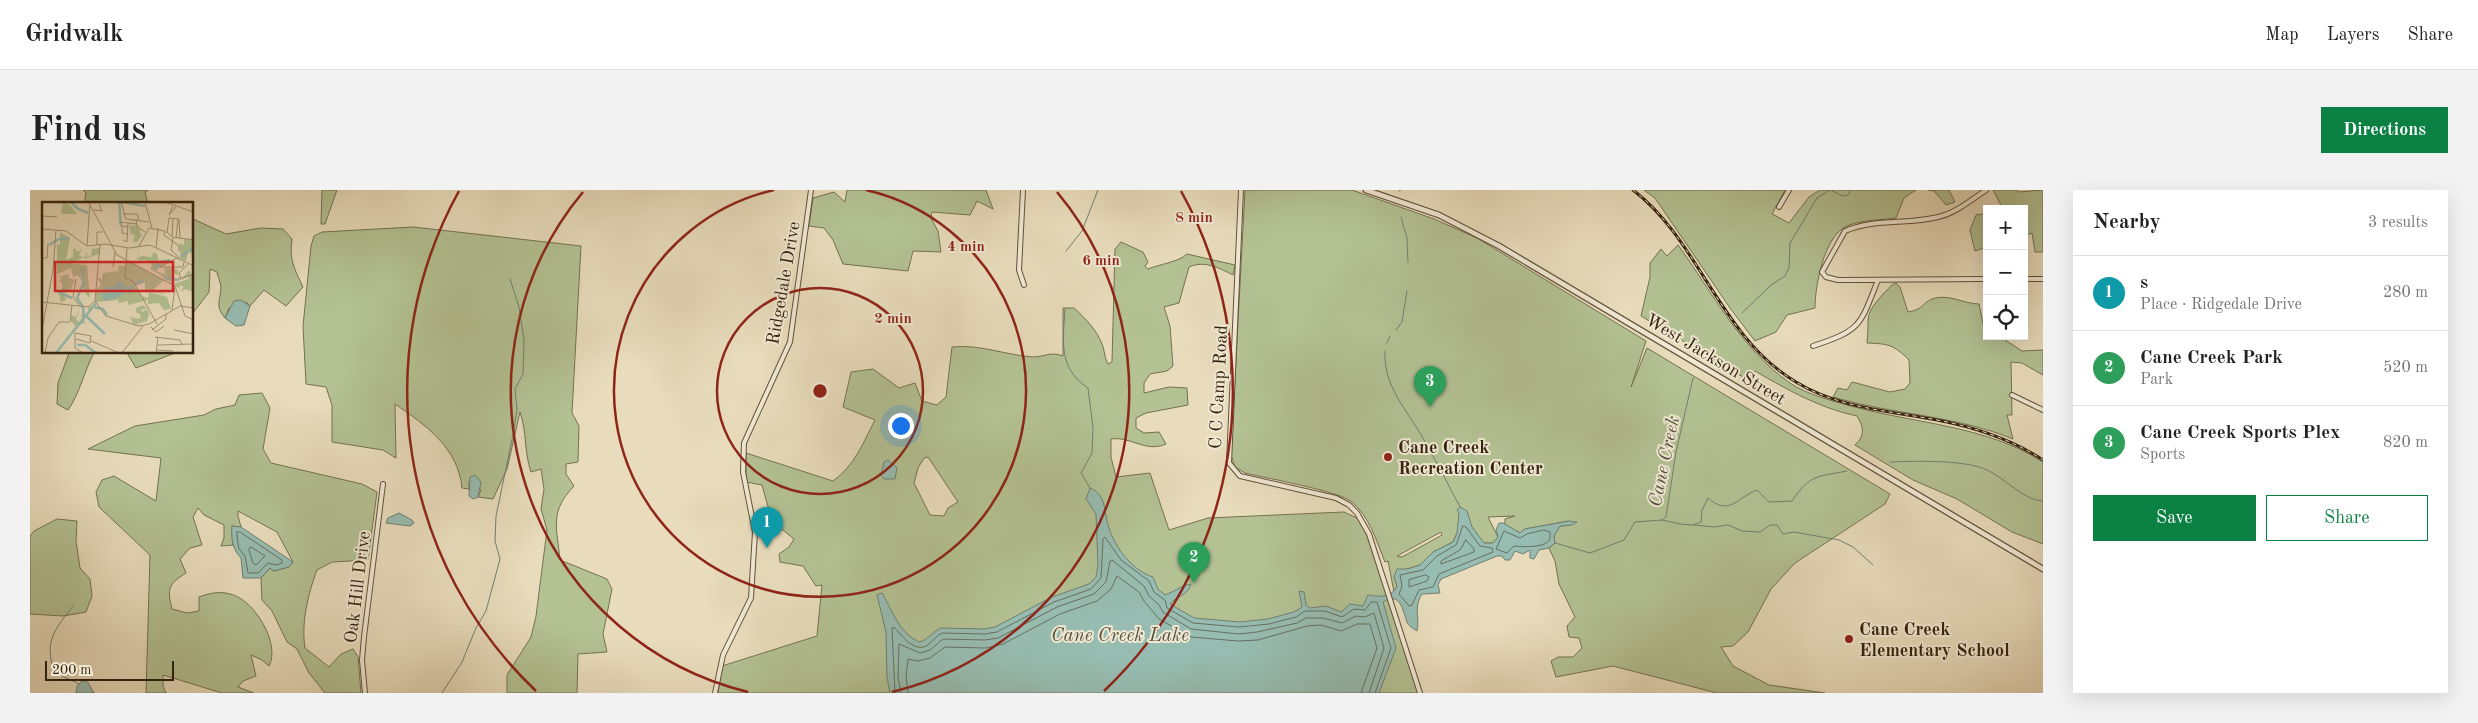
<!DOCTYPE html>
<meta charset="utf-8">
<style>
:root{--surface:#fff;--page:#f2f2f2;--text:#222;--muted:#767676;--line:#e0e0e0;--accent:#0b8043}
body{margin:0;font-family:"Old Standard TT",serif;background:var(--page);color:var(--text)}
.controls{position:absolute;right:15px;top:15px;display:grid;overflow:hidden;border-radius:0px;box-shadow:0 5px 20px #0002}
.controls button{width:45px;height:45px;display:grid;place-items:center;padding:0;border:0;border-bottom:1px solid var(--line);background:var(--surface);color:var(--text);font:25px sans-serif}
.scale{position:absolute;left:15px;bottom:12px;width:129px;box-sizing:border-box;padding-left:5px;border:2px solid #36230e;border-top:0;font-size:14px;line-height:18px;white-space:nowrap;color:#36230e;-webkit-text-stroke:4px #f0e8d3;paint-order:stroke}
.you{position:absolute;left:870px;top:235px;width:18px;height:18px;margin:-12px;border:4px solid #fff;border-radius:50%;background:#1a73e8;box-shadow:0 0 0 8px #1a73e833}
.badge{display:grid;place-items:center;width:32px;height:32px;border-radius:50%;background:var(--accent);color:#fff;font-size:16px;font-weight:700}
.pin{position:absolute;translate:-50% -41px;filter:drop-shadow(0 1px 2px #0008)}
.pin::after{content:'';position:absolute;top:26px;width:18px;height:15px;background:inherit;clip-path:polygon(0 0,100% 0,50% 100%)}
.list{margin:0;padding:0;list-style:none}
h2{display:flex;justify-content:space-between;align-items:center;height:65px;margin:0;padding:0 20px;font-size:21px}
h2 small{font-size:16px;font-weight:400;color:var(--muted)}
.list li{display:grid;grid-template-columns:32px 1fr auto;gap:15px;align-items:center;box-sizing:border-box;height:75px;padding:0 20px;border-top:1px solid var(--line)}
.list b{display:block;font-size:19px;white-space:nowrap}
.list p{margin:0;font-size:16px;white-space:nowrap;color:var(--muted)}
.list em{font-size:16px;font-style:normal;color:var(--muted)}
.actions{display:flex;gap:10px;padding:15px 20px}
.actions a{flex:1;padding:11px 0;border:1px solid var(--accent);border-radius:0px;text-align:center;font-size:18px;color:var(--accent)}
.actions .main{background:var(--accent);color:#fff}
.icon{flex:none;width:28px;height:28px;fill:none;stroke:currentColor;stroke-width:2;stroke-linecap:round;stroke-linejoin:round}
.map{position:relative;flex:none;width:2013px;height:503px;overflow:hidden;border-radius:0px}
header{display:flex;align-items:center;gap:30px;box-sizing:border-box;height:70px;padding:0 25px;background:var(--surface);border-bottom:1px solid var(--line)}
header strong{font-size:24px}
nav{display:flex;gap:28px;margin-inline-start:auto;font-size:18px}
.intro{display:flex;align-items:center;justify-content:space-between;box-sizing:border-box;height:120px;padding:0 30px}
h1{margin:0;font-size:35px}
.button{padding:12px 22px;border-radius:0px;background:var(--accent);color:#fff;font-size:18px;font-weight:700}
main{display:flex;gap:30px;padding:0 30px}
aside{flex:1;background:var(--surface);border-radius:0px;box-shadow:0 5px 20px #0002}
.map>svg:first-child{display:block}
</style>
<header>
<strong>Gridwalk</strong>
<nav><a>Map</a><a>Layers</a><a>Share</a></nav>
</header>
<div class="intro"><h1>Find us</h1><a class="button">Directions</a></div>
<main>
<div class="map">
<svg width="2013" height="503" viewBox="0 0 2013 503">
<rect width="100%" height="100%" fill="#e8dcbc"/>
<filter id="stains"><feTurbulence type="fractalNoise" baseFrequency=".004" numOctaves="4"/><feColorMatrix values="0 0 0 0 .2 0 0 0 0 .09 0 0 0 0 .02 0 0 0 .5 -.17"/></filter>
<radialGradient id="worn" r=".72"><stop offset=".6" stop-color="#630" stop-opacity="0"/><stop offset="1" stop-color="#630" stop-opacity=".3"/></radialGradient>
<path fill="#b3c193" stroke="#747250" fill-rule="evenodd" d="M53 0H118L115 2 118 14H54L56 3Z
M292 0H307L295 34H291Z
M817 0H956L963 19 947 11 940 25 902 22 901 28 908 41 911 62 883 61 878 81 813 74 803 50 794 38 779 36 783 8 804 2 815 12Z
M1215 0H1322L1404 29 1447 48 1616 151 1601 197 1617 158 1860 304 1855 314 1765 373 1741 399 1718 442 1703 456 1691 457 1703 476 1739 495 1795 503H1687L1583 476 1526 487 1521 471 1528 467H1543L1552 458 1549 448 1539 447 1537 436 1545 427 1529 394 1525 371 1519 358 1525 353 1524 346 1530 336 1541 335 1539 331 1495 339 1490 343 1475 335V329L1485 326 1458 327 1468 347 1463 353H1453L1442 337 1427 343 1423 352 1403 362 1390 375 1377 379 1364 387 1367 396 1364 402 1358 371 1355 372C1347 352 1339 326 1322 312 1309 301 1235 288 1215 283L1205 277 1201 265ZM1411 342 1412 345 1372 367 1367 366Z
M1614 0H1755L1742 24 1759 33 1779 7 1790 0H1886L1874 8 1866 28C1851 30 1830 30 1817 36 1794 46 1785 96 1785 118L1757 125 1746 142 1725 151 1700 118 1625 8Z
M1898 0H1919L1925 12 1916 15 1904 1Z
M1963 0H1987L1989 2 2013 0V62H2005L2002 43 1994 46V19H1967L1971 15Z
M1957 23V57L1945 61 1940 40 1946 25Z
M163 29 196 44 231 38 253 39 262 49C259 70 264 78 273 97L256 116 234 100 220 116 216 112 199 118 195 128C185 116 190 111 191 98 191 93 188 87 187 82L180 79 179 102 163 123Z
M383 37 551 56 542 223 549 236 548 272 536 274V284L544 296C519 322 527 337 530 370L577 389 582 399 573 444 577 462 548 464 547 503H477V485L501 447 506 426 517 340 511 319 514 299 511 279 501 282C494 262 497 242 490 222L477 279 463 309 448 307 451 300 439 292V299L432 298C428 258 397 236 365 214L366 268 353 260 302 252V215L296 197 276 194 273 136 281 56 284 46 292 42Z
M1091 52 1113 62 1118 72 1115 76 1118 79C1130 74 1149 72 1157 64L1205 75 1203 85C1189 78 1175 70 1159 77L1149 113 1134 117 1140 136 1143 176 1137 181 1120 184 1114 193V203L1139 197 1157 198 1158 215 1116 223 1106 228V238L1114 243 1129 242 1136 254C1116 263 1100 246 1081 249V267L1086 287 1120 283 1139 340 1178 328 1314 322 1329 329 1340 351 1389 503H688L692 476 787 446 792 395 786 396 773 376 750 372 749 364 759 357 764 349 742 331 732 295 716 292V263L803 291C825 275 833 253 845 230L813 217 821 182 843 179 869 198 885 193 892 211 907 215 916 207 922 157C950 154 975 165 1003 167 1014 167 1021 161 1033 166V118H1044C1056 129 1066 139 1072 154 1075 161 1074 167 1078 174L1082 172 1085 59ZM898 267 928 312 918 318 914 326 900 325 884 293 888 278 894 268Z
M1648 55C1683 103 1710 158 1760 193 1778 205 1800 210 1821 216 1886 234 1955 235 2013 272V354L1982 342 1927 309 1883 290 1825 255C1835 246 1834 237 1827 226 1789 218 1758 200 1725 181L1718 190 1611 126 1620 87V73L1631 59 1637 66Z
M1866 93 1870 97 1878 122C1894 119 1891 114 1902 109 1918 103 1934 114 1949 114L1953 134 1957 137V146H1969L1992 161 2013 160V185L1992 173 1981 172 1982 225H1977L1983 249C1924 225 1864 225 1803 207L1808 198 1817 200 1822 192 1860 202 1875 199 1880 193 1879 170C1863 154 1858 154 1837 153 1840 123 1833 127 1854 103 1859 99 1860 95 1866 93Z
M39 163H64C54 181 50 203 38 220L27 214 28 193Z
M97 163H145L106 178Z
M232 203 240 218 233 259 241 273 332 294 347 302 338 370 302 372 287 380C278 404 271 433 275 458L299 477 311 464 323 459 328 467 331 503H295L279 483 267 459 257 452 242 421 232 410 231 388 240 378 244 381 259 377 263 372 247 342 208 321V326L211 337 202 336 203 355 191 356 194 348V335L174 325 168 318 163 327 172 355 160 358 150 369 156 383C138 394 137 399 142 419L157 423 169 421V407C180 403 189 401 200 404 224 409 251 454 239 476L232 470 221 465 226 486 213 491 208 497 224 503H192L133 485V496L136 503H116L120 365 69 317 66 302 72 290 84 286 126 311 131 268 58 259 105 236 174 225 186 219 205 215 209 205Z
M27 329 47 331 46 351 50 378 60 389 62 406 56 422 33 426 0 424V346L4 341Z"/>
<path fill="#97bcb1" stroke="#707f70" d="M211 110 220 116 214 135 206 136 195 128 204 111Z
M858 270 867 278 865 289H854L851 285 854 272Z
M445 285 451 292 448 307 443 309 439 306 440 287Z
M1060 298C1078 306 1073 322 1079 338 1085 358 1103 381 1123 387L1128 399 1135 405C1144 402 1152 395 1161 394 1158 406 1147 405 1140 414L1164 428 1210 432 1238 429 1264 422 1272 417 1269 401 1274 402 1276 415 1280 418 1296 416 1311 422 1320 414 1333 416 1338 405C1350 407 1361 408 1367 396L1364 387 1367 379H1377L1390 375 1403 362 1423 352 1427 343 1429 323 1427 320 1430 317 1437 321 1442 337 1454 353H1463L1468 347 1466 340 1469 333H1473L1490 343 1495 339 1539 331 1547 332 1541 335 1530 336 1524 346 1525 353 1519 358 1509 360 1504 369 1500 368V360L1493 364 1485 361 1480 370H1475L1472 366H1467L1411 389 1408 395 1410 403 1392 404C1383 418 1390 427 1387 441 1382 438 1377 435 1376 429 1372 417 1369 402 1353 412L1366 458 1349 503H860L857 487 856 442 847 405 852 403C862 420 869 443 889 452 898 450 902 442 911 438L955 439 965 437 1022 407 1059 394 1066 387 1068 375 1066 324 1056 309Z
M369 323 382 330 384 333 380 336 356 333 358 328Z
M202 336 211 337 263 372 259 377 244 381 240 378 231 388H213L211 368C202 359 201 348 202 336Z
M52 491H57L64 503H46L47 496Z"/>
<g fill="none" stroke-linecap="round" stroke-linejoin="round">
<path stroke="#667060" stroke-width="1" d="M1433 336 1436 337 1450 356 1462 358 1463 362 1409 384 1403 397 1389 400 1382 415 1379 416 1369 404 1372 396 1370 385 1393 380 1407 366 1426 355Z
M1514 340 1520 342C1520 345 1521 348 1519 350 1516 358 1490 357 1484 356L1477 363 1466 359 1474 341 1490 348 1497 344Z
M207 342H210L252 370V373L246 375 238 373 228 383H218L215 366 209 359Z
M1436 350 1444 359V362L1411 374V371L1430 360Z
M221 357 235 366 226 375 223 373 219 360Z
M1396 385 1399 387 1397 391 1379 397V390Z
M865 503 862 438H865C872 446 886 465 899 454 904 450 906 446 912 443L955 444 967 442 1024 412 1061 399 1071 388 1073 349 1075 347 1091 370 1119 391 1124 402 1135 410 1137 418 1163 433 1209 437 1239 434 1266 427 1275 421H1295L1312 427 1324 419 1335 420 1341 412H1347L1361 458 1345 503
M871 503 868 487 869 454 890 463 900 460 913 449 955 450 968 448 1027 417 1064 404 1076 392 1080 371 1082 370 1114 396 1119 406 1129 415 1133 422 1161 439 1209 444 1227 442 1267 433 1276 428H1293L1312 433 1326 426 1335 427 1344 423 1354 458 1339 503
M878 503 876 486 878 469 888 471 900 468 915 457 956 458 973 454 1030 424 1067 411 1081 399 1087 386 1109 402 1114 411 1129 429 1161 447 1208 451 1228 450 1277 436 1291 435 1311 441 1327 434H1340L1347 458 1331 503"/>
<path stroke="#707f70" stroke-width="1" d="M1369 1 1371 0
M1371 27 1377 48 1378 72
M1036 61 1052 41 1068 0
M1035 119C1033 152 1028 178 1058 198L1063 238 1062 263 1051 283 1060 298
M1712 123 1741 95 1755 86 1759 78 1760 53 1787 8 1800 0 1813 6 1818 5 1821 0
M1366 140 1372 132 1377 101
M1357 153 1360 146
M1355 161C1353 196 1377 220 1393 248 1406 271 1418 294 1430 317
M1860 272C1885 271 1926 270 1949 277 1973 284 1991 310 2013 311
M1632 330 1650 334 1663 335 1671 332 1672 320 1678 308C1700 327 1707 307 1727 300L1739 312 1762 311C1780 284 1787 287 1817 281
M1664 335 1684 337 1698 335 1712 341 1730 342 1740 335H1747L1753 344 1764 342 1809 350 1823 357 1843 375
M1525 353 1560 363 1594 350 1605 332 1632 330 1636 327 1646 262 1663 188
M22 474C15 448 28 436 43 416
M32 486 49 494
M412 503 432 472 446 438 456 421 470 369 465 351 466 326 483 245 487 219 485 199 493 184 494 150 489 117 480 89"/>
<g stroke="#62513a" stroke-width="6">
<path id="minor" d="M993 0 989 80 994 95
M1211 0 1199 273 1210 286 1306 308 1319 315 1327 323 1339 344 1390 503
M1956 0C1941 10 1926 23 1908 27 1878 35 1844 28 1815 41L1792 82 1796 87 1808 90 1957 89
M1749 17 1759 0
M1994 89H2013
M1783 156C1832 140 1830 135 1848 90
M1982 205 2013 220
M335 503 332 470 334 447 353 294
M685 503 693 465 721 408 725 342 713 282 714 253 760 152 781 0"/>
</g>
<g stroke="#62513a" stroke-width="7">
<path id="tertiary" d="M1336 0 1409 25 1469 56 2013 379"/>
</g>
<use href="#minor" stroke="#f0e8d3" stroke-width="4"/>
<use href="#tertiary" stroke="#f0e8d3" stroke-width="4.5"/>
<g stroke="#36230e" stroke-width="3">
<path id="rail" d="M1603 0C1669 50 1690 147 1766 192 1808 218 1860 221 1907 230 1944 237 1981 249 2013 270"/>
</g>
<use href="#rail" stroke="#f0e8d3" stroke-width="1" stroke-dasharray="4" stroke-linecap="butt"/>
</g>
<g fill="none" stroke="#8f2418" stroke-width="2.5">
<circle cx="790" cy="201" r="103"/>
<path d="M836 0A206 206 0 1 1 744 0"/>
<path d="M718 502A310 310 0 0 1 553 2M1027 2A310 310 0 0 1 862 502"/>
<path d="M506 501A413 413 0 0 1 429 1M1151 1A413 413 0 0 1 1074 501"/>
</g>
<g fill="#8f2418" stroke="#f0e8d3" stroke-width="2">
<circle cx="1358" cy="267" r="5"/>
<circle cx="1819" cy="449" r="5"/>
</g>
<g text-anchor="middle" stroke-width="4" stroke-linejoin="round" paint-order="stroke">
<g font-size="18" fill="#36230e" stroke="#f0e8d3">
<text transform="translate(753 93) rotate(-80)" y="6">Ridgedale Drive</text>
<text transform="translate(1686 169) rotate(31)" y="6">West Jackson Street</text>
<text transform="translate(1188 197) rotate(-87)" y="6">C C Camp Road</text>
<text transform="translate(327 397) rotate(-83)" y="6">Oak Hill Drive</text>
</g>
<g font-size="18" font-weight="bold" fill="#36230e" stroke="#f0e8d3" text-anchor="start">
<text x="1368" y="263">Cane Creek<tspan x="1368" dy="21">Recreation Center</tspan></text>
<text x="1829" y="445">Cane Creek<tspan x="1829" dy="21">Elementary School</tspan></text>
</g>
<g font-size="19" font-style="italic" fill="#53513f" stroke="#f0e8d3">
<text transform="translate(1633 271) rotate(-78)" y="7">Cane Creek</text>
<text x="1090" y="451">Cane Creek Lake</text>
</g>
</g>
<g transform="translate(12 12)">
<rect width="151" height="151" fill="#e8dcbc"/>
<path d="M21 0 28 3 35 12H19ZM87 23 95 24 100 29H97L100 33 95 40H91L93 33 89 32ZM18 30 28 36 24 58 31 55V48L33 46 35 50 40 47 37 53 40 55H43L45 49V55L49 54 50 47 58 46 57 52 46 56H39L30 62 45 63 48 96 41 89 42 75 40 78 35 73 31 75 29 66 15 72V42L18 43ZM151 31V52L146 50 144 59 139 57 137 41 142 43V37L149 38ZM97 47 96 57 99 54 110 55 111 50 115 52 117 60 127 58 114 69 123 72 122 65 136 68V73L129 70 134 79 129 80 108 67 110 63 104 58H95ZM84 58 122 78 112 87 125 93 103 88V80L93 84 99 94 106 96 107 90 125 95 129 107 122 108 117 101 106 102V98L86 103V99L77 101 76 98 55 100 47 112 45 113 48 116 43 115 42 119 44 120 34 125 29 119V113L34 115 39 104 34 118 39 120 41 104 43 114 47 111 46 106 54 101V88L59 83 55 75 60 77 61 71 76 69 77 63 84 64ZM147 68 151 75V90L143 87 142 88 138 89 142 85 138 83 137 87 132 82 146 77V75L139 78ZM27 72V76L33 78 29 86 32 91 28 86 27 90 21 89 27 95 22 93 24 98 19 100 17 91 20 90V81L17 78 21 76 16 75ZM101 103 105 106 99 108 100 110 105 107 107 112 105 119 92 123 88 115 97 117 99 113 94 110V106Z" fill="#b3c193"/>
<path d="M75 77 84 85 93 84 97 78 104 79 93 84 91 91 82 90 77 95 62 99 59 92 64 91 63 84 65 86 75 83Z" fill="#97bcb1"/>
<path fill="none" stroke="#97bcb1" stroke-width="2.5" d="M29 0 36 7 46 11M77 0 79 24M80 0 103 4M7 43 17 37 27 36M138 55 152 45M41 65V82L35 96 41 105 42 115M113 67 118 60 128 58M122 76 137 78M16 90 30 96M52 105 61 107 65 113M44 114 63 132M35 143H43L54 151M14 151 54 101"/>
<path fill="none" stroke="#a19276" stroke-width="1" d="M79 0 84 17 107 20M103 0 110 26M123 0 152 10M48 3 75 53 133 84 143 114 152 118M131 4 127 13 134 5M52 8 60 9 57 2M81 12H95L97 18M0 14 15 15M94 17 95 24 103 30M77 20 95 22M0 27 24 29 45 44 63 42 87 46 108 43 152 64M123 29 122 33 137 44V49M125 30 130 35 152 38M125 31 127 16 137 17 138 37M86 32 80 31V24L86 25M130 35 131 17M131 36 129 48 139 58M134 36 136 18M81 38 85 40 86 21M55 43V30H61M45 44 48 0M97 44 107 26 123 29M85 46 83 76 91 79 115 122M114 46 116 26M0 56H5L6 42M71 65 73 50M118 65H141L142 60M118 65 135 56M34 77 31 95 38 104M136 77 152 72M139 78 137 71 146 62M53 99 58 43M0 100 46 105 53 99 64 114 97 124 107 122 138 104 152 106M130 108 133 85M109 125 114 130 122 124M0 127 11 68 14 28M110 128 124 117V112M132 128 152 132M113 135 138 138 140 142M34 137 48 141 49 134 33 131V146L41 151M49 139 77 151M116 143 152 142M115 148 131 149M3 151 6 136 17 120H28L30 103M80 151 101 124M114 151 116 135"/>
<path fill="#d62828" fill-opacity="0.15" stroke="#d62828" stroke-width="2.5" d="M13 60H131V89H13Z"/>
<rect width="151" height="151" fill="none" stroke="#36230e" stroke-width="2.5"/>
</g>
<circle cx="790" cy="201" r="8" fill="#8f2418" stroke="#f0e8d3" stroke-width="2.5"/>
<g font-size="15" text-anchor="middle" font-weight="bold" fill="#8f2418" stroke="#f0e8d3" stroke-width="4" stroke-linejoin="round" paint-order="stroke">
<text x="1164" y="32">8 min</text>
<text x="936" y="61">4 min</text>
<text x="1071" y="75">6 min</text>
<text x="863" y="133">2 min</text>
</g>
<rect width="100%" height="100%" filter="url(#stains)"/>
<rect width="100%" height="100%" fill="url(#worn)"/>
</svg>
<div class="controls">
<button>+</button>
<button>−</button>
<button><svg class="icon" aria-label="locate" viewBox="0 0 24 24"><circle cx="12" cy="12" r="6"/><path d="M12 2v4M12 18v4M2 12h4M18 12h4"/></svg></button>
</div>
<div class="scale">200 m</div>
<div class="you"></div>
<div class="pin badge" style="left:737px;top:358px;background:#0f9aa8">1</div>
<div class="pin badge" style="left:1164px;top:393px;background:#2e9e5b">2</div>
<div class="pin badge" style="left:1400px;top:217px;background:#2e9e5b">3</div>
</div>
<aside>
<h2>Nearby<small>3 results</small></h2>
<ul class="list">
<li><span class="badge" style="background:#0f9aa8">1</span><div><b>s</b><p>Place · Ridgedale Drive</p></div><em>280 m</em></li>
<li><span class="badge" style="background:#2e9e5b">2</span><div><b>Cane Creek Park</b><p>Park</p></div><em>520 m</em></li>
<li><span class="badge" style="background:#2e9e5b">3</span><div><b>Cane Creek Sports Plex</b><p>Sports</p></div><em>820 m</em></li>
</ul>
<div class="actions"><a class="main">Save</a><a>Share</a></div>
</aside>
</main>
